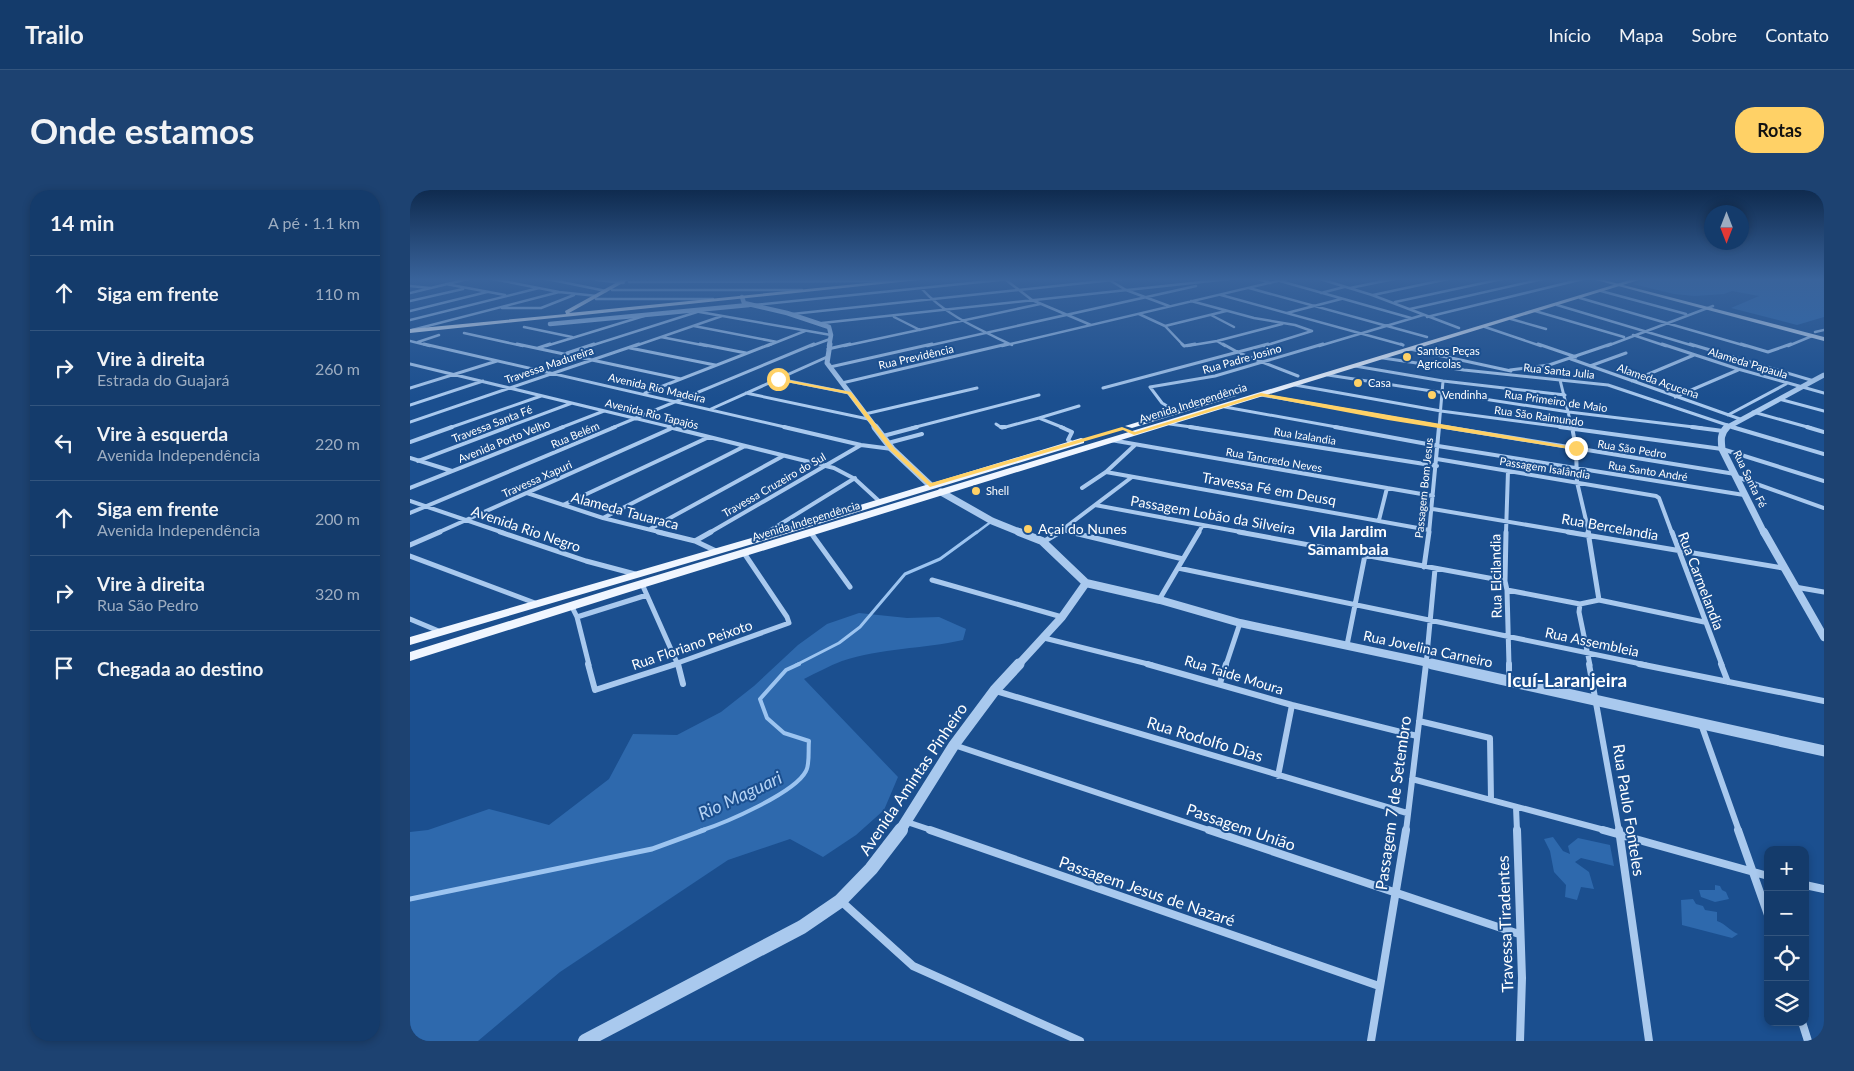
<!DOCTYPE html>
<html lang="pt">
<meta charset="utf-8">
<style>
:root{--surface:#143b6b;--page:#1d4271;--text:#f1f3f6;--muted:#9dadc1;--line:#33557e;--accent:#ffd166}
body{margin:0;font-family:Lato,sans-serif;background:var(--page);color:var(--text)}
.controls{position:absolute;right:15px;bottom:15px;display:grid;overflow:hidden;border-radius:10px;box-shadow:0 2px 8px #0003}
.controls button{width:45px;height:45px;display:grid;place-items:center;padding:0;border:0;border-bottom:1px solid var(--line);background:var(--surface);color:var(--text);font:25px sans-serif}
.compass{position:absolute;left:1294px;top:15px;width:45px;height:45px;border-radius:50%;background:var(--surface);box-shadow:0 2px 8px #0003;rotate:180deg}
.stop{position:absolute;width:15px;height:15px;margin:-11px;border:4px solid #ffd166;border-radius:50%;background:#fff}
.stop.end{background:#ffd166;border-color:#fff;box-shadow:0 1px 5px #0008}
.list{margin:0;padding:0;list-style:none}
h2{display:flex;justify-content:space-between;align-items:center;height:65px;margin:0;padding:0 20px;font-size:21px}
h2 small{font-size:16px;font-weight:400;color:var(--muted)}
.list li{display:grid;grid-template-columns:32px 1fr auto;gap:15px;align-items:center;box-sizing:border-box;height:75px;padding:0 20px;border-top:1px solid var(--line)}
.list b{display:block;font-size:19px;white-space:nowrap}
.list p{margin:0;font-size:16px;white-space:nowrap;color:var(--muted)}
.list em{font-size:16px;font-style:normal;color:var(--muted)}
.icon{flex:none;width:28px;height:28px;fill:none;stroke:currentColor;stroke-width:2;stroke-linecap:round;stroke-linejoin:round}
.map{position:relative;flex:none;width:1414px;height:851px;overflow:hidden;border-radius:20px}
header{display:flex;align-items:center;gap:30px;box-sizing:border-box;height:70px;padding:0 25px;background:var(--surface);border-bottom:1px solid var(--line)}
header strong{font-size:24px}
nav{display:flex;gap:28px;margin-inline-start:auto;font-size:18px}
.intro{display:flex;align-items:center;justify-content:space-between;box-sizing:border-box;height:120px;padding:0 30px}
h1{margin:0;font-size:35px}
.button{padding:12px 22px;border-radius:20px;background:var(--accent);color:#111;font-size:18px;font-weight:700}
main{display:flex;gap:30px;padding:0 30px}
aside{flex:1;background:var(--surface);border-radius:20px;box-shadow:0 2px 8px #0003}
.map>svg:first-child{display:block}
</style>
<header>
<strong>Trailo</strong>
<nav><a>Início</a><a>Mapa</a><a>Sobre</a><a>Contato</a></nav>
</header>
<div class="intro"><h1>Onde estamos</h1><a class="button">Rotas</a></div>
<main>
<aside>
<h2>14 min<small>A pé · 1.1 km</small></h2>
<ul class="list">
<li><svg class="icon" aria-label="ahead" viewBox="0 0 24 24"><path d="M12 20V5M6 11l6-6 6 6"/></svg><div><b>Siga em frente</b></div><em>110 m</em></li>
<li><svg class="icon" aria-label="right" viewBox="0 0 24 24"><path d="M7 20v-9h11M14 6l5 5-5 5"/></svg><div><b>Vire à direita</b><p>Estrada do Guajará</p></div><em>260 m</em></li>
<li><svg class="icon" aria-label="left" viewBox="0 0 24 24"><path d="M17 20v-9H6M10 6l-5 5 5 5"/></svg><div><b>Vire à esquerda</b><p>Avenida Independência</p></div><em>220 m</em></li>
<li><svg class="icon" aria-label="ahead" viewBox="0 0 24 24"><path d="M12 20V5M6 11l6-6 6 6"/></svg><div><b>Siga em frente</b><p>Avenida Independência</p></div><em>200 m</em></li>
<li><svg class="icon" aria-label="right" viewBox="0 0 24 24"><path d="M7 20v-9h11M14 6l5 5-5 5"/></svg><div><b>Vire à direita</b><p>Rua São Pedro</p></div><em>320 m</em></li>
<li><svg class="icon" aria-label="arrive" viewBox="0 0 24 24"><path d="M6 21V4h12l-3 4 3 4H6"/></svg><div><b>Chegada ao destino</b></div></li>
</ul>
</aside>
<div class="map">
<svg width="1414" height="851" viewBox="0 0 1414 851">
<rect width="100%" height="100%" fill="#1b4f8f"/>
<path fill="#2e69ad" d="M1237 89H1414V127L1387 135 1321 118 1349 106 1322 101 1314 104 1285 106 1264 104 1223 94Z
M449 423 497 428 529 427 556 439 553 450C513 459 471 458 432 471 419 476 406 483 394 489L488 587 474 620 446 645 413 667 380 649 318 670 150 782 68 851H0V642L18 640 79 619 139 635 199 589 223 544 267 545 311 522 344 496 388 455 417 434Z
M1143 647 1153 661 1160 664 1158 656 1168 648 1200 655 1204 676 1171 668 1165 672 1179 682 1184 699 1171 697 1167 710 1155 707 1156 695 1144 682 1140 661 1134 649Z
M1305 695 1310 696 1312 700 1316 702 1319 709 1305 712 1291 707 1289 700H1305Z
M1283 709 1286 714 1293 716 1295 720 1307 722V731C1316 734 1319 740 1328 744L1322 748 1272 735 1271 710Z"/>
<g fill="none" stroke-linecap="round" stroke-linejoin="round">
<path stroke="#9cc4f0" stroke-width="2.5" d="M566 343 582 331"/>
<path stroke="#9cc4f0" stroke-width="3" d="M386 475 429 453 450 437 495 384 530 369 567 342"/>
<path stroke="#9cc4f0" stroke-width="4" d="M290 641C315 633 385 603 396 581 400 574 398 560 399 551L374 543 357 528 350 509 376 480 389 474"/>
<path stroke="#9cc4f0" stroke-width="5" d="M0 709 242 659 294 640"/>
<path stroke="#a9c9ee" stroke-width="2.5" d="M83 89 149 102 187 106
M137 89 196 101
M848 89 861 93
M910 89 962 105 1049 138
M596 90 622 110 681 135
M701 91 716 100 759 116
M870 91 1001 128
M219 92 478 91
M36 94 95 105
M0 96 20 98
M511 98C536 126 569 139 602 155
M839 98 1017 147
M940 98 984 89
M202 100H392
M1191 101 1276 124
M0 103 58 89
M911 103 934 97
M811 105 993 155
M963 105 1038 89
M1170 108 1336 156
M186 109H303
M0 111 53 99
M781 111 844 128 885 135 902 141 854 156
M985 112 1092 89
M344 115 600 89
M1147 115 1284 156
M92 118H131L164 105
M1000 119 1133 89
M0 121 77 102
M284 121 421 145
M1125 121 1214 147
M877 123 931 109
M382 124 712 89
M729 124 755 136 774 156
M801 125 824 137
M484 127 510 140
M1017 127 1173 89
M1101 129 1136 139
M0 130 129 98
M412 133 819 89
M284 136 367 152
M755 136 816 121
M114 137 162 147
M1075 137 1131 156
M2 140 149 102
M1405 142 1414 140
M54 143 113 156
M1223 145 1256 156
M251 147 297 156
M0 151 20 156
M807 151 815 156
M8 152 29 145
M136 156 234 126
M180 156 287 122
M225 156 312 126
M357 156 395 141
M401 156 420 149
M434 156 630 114
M517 156 786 96
M592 156 876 89
M777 156 807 151 872 134
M909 156 1013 125
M1197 156 1303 116
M1378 156 1402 146"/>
<path stroke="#a9c9ee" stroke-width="3" d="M14 154 379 238
M107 154 271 189
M290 154 336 163
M772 154 774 156 785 154
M813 154 829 163 888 186
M991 154 993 155
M1128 154 1166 167
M1252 154 1328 179 1414 203
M1280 154 1404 191
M1331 154 1358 162 1381 154
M128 158 140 154
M220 158 305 175
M418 159 440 154
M1000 159 1101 181
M157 163 184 154
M973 168 1054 180 1198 195 1326 238
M1161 169 1330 229
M0 174 265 238
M945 176 1033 191 1155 205
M1180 176 1216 163
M420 177 522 154
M1100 180 1139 175 1201 154
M918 185 1159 222 1292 238
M369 189 439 203
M1150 190 1162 238
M1222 191 1284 165
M432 193 597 154
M885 195 1031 221 1160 238
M0 198 87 171
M693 198 858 154
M235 203 361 154
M336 203 458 229
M851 205 1042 238
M1265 207 1328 180
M1369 209 1414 221
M0 215 73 191
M815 217 932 238
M301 219 417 167
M767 222 752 213 740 197 805 186 913 154
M1343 222 1401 238
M455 224 567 198
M1318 225 1376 194
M629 228 669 216
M0 232 229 154
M586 234 592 238 629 228 654 238
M760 234 788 238
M39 238 131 206
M95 238 162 213
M150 238 194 221
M202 238 404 154
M502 238 629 205
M1029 238 1033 191"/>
<path stroke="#a9c9ee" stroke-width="4" d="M259 237 424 278 445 289 469 311
M374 237 451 255 482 259
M591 237H595
M651 237 662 242 658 250 662 253
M780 237 1027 276
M925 237 1028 256 1334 305
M1035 237 1325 284
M1150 237 1312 259 1414 291
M1162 237 1166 258 1167 292 1179 343
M1282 237 1313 241
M1322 237 1414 264
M1397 237 1414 242
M473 246 507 237
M701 250 1023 306
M0 252 42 237
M478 253 512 244
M0 268 42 281
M1027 269 1246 306 1249 308 1262 343
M8 271 98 237
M696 282 1019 340
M1327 287 1414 318
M0 298 153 237
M672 298 696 282 725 255
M117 303 193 328 253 343
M0 311 94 343
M153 315 299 247
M685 315 836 343
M1023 319 1165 343
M0 323 205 237
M193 328 335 256
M969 330 977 298
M240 339 373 266
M653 340 665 343
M27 343 260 239
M299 343 451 255
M356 343 445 288
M648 343 722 287
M788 343 793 335
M1019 343 1029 237
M1096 343 1098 281"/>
<path stroke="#a9c9ee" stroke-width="5" d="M90 342 176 371 225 384
M248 342 285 351 306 361
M660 342 773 369
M829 342 1095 391
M1096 342 1095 391 1097 400 1099 475
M1158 342 1373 378
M1178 342 1189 410
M1262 342 1312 475
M401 343 440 397
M349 347 358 342
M285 351 301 342
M633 352 650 342
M0 355 30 342
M0 366 125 413
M1014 377 1019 342
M768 378 1236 475
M522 390 652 427
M232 394 268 475
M1385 397 1414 402
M1097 400 1170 414
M749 410 789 342
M162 417 167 427 179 475
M167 427 237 405
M0 429 31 442
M634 448 742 475
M937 455 955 365
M262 475 379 433 377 427 334 363
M816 475 830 433
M1016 475 1025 379
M1180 475 1169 422 1170 414 1189 410 1294 432"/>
<path stroke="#a9c9ee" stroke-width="6" d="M178 474 185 500 266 474
M268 474 273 494
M737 474 882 515 1007 546
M1099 474V490
M1179 474 1209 641
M1229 474 1414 511
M1311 474 1318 492
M810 493 816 474
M586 501 997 623
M1009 531 1080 548 1081 609
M1291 534 1329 641
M544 555 802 641
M868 586 882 515
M1002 589 1198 641
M1106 617 1107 641
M497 632 524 641
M996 641 1016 474"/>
<path stroke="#a9c9ee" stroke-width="8" d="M520 640 969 796
M799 640 1109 744
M1107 640 1112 788 1110 851
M1193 640 1358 686
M1209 640 1239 851
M1328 640 1358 725
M1395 695 1414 699
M432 712 503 776 670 851
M1392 832 1398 851
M961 851 996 640"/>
<path stroke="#a9c9ee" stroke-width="4.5" d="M187 89 213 92
M332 107 334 113 377 123 419 137 421 145 419 156
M140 134 339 115"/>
<path stroke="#a9c9ee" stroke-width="5" d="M420 154 417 173 466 238
M1316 238 1414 185"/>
<path stroke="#a9c9ee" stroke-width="7" d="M465 237 482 259 520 295
M1317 237C1310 244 1311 250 1312 259L1354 343
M531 302 582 331 612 343"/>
<path stroke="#a9c9ee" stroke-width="8" d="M609 342 632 351 676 393 750 410 830 433 1028 475
M1354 342 1414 447
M608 475 652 427 676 393"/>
<path stroke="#a9c9ee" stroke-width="11" d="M1022 474 1414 561
M490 641 544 555 585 500 609 474"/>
<path stroke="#a9c9ee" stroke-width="14" d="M175 851 392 737 430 711 461 679 491 640"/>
<path fill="#d6e6fa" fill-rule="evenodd" d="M1182 89H1190L1414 147V151Z"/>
<path fill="#f0f6ff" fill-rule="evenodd" d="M213 89H220L159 123 497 89H519L0 143V139L156 124 155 121Z
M1223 89H1232L216 403 0 471V462L208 397Z
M819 204 826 206 722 238 715 236Z
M671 248 674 249V253L346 353 0 455V447L338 349Z"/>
</g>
<linearGradient id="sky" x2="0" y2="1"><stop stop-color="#0f2b4f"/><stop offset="0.43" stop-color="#39639b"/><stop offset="1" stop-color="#39639b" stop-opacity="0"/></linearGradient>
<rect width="1414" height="208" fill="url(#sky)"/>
<path fill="#ffd166" d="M368 188 441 202 484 258 521 293 712 237 725 242 851 203 1169 258 1166 260 978 230 851 206 724 245 713 240 520 297 480 260 438 204 366 190Z"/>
<g fill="#ffd166" stroke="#1b4f8f" stroke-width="2">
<circle cx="997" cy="167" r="5"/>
<circle cx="948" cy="193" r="5"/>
<circle cx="1022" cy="205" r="5"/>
<circle cx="566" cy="301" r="5"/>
<circle cx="618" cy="339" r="5"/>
</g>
<g text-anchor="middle" stroke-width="4" stroke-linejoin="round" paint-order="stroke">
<g font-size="11" fill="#fff" stroke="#1b4f8f" text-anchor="start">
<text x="1007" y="165">Santos Peças<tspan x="1007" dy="13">Agrícolas</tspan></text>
<text x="958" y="197">Casa</text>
<text x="1032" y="209">Vendinha</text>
<text x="576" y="305">Shell</text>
</g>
<g font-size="11" fill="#fff" stroke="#1b4f8f">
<text transform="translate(506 167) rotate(-13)" y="4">Rua Previdência</text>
<text transform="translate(832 169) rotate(-16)" y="4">Rua Padre Josino</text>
<text transform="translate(1338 173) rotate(17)" y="4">Alameda Papaula</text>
<text transform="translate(139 175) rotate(-19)" y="4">Travessa Madureira</text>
<text transform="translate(1149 181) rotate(6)" y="4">Rua Santa Julia</text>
<text transform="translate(1248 191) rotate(19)" y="4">Alameda Açucena</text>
<text transform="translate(247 198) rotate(13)" y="4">Avenida Rio Madeira</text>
<text transform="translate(1146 211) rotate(8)" y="4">Rua Primeiro de Maio</text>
<text transform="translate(783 213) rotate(-17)" y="4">Avenida Independência</text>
<text transform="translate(242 224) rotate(14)" y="4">Avenida Rio Tapajós</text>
<text transform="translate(1129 226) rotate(8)" y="4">Rua São Raimundo</text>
<text transform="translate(82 234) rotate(-21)" y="4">Travessa Santa Fé</text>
<text transform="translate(165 245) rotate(-23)" y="4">Rua Belém</text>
<text transform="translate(895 246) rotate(9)" y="4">Rua Izalandia</text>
<text transform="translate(94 251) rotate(-22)" y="4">Avenida Porto Velho</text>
<text transform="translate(1222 259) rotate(9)" y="4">Rua São Pedro</text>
<text transform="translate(864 270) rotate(10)" y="4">Rua Tancredo Neves</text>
<text transform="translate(1135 278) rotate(9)" y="4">Passagem Isalândia</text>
<text transform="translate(1238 281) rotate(9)" y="4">Rua Santo André</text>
<text transform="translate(127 289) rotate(-24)" y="4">Travessa Xapuri</text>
<text transform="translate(1340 289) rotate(64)" y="4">Rua Santa Fé</text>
<text transform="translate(364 295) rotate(-30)" y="4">Travessa Cruzeiro do Sul</text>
<text transform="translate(1014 298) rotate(-84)" y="4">Passagem Bom Jesus</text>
<text transform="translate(396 331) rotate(-17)" y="4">Avenida Independência</text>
</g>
<g font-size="14" fill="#fff" stroke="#1b4f8f">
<text transform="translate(859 299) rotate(10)" y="5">Travessa Fé em Deusq</text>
<text transform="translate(215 321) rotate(15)" y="5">Alameda Tauaraca</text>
<text transform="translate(803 325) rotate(10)" y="5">Passagem Lobão da Silveira</text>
<text transform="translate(1200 337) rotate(10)" y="5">Rua Bercelandia</text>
<text transform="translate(116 339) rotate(19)" y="5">Avenida Rio Negro</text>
<text transform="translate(1086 386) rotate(-91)" y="5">Rua Elcilandia</text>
<text transform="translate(1291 391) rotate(69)" y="5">Rua Carmelandia</text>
<text transform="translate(1182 452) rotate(12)" y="5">Rua Assembleia</text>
<text transform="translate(282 455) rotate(-19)" y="5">Rua Floriano Peixoto</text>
<text transform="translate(1018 459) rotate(12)" y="5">Rua Jovelina Carneiro</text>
<text transform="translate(824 485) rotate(17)" y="5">Rua Taide Moura</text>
</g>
<g font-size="14" fill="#fff" stroke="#1b4f8f" text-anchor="start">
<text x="628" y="344">Açai do Nunes</text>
</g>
<g font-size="16" font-weight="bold" fill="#fff" stroke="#1b4f8f">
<text x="938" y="347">Vila Jardim<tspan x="938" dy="18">Samambaia</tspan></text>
</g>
<g font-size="16" fill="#fff" stroke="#1b4f8f">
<text transform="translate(795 549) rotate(17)" y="6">Rua Rodolfo Dias</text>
<text transform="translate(503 589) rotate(-56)" y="6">Avenida Amintas Pinheiro</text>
<text transform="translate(983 613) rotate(-82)" y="6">Passagem 7 de Setembro</text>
<text transform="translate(1219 620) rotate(81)" y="6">Rua Paulo Fonteles</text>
<text transform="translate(831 637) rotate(19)" y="6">Passagem União</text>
<text transform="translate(737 701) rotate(19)" y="6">Passagem Jesus de Nazaré</text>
<text transform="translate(1095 734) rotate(-92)" y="6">Travessa Tiradentes</text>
</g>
<g font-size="18" font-style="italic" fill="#b5d3f5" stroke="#1b4f8f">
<text transform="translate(330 606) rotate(-25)" y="6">Rio Maguari</text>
</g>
<g font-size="19" font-weight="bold" fill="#fff" stroke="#1b4f8f">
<text x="1157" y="497">Icuí-Laranjeira</text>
</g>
</g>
</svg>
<div class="controls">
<button>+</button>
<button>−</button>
<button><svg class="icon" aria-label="locate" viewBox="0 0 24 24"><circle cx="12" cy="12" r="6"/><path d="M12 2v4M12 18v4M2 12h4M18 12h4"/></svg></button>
<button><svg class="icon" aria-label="layers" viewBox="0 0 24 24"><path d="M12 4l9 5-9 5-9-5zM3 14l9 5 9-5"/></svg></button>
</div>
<svg class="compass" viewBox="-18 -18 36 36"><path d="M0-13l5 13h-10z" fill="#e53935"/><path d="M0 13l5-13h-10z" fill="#9dadc1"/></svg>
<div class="stop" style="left:368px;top:189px"></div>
<div class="stop end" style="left:1166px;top:258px"></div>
</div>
</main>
